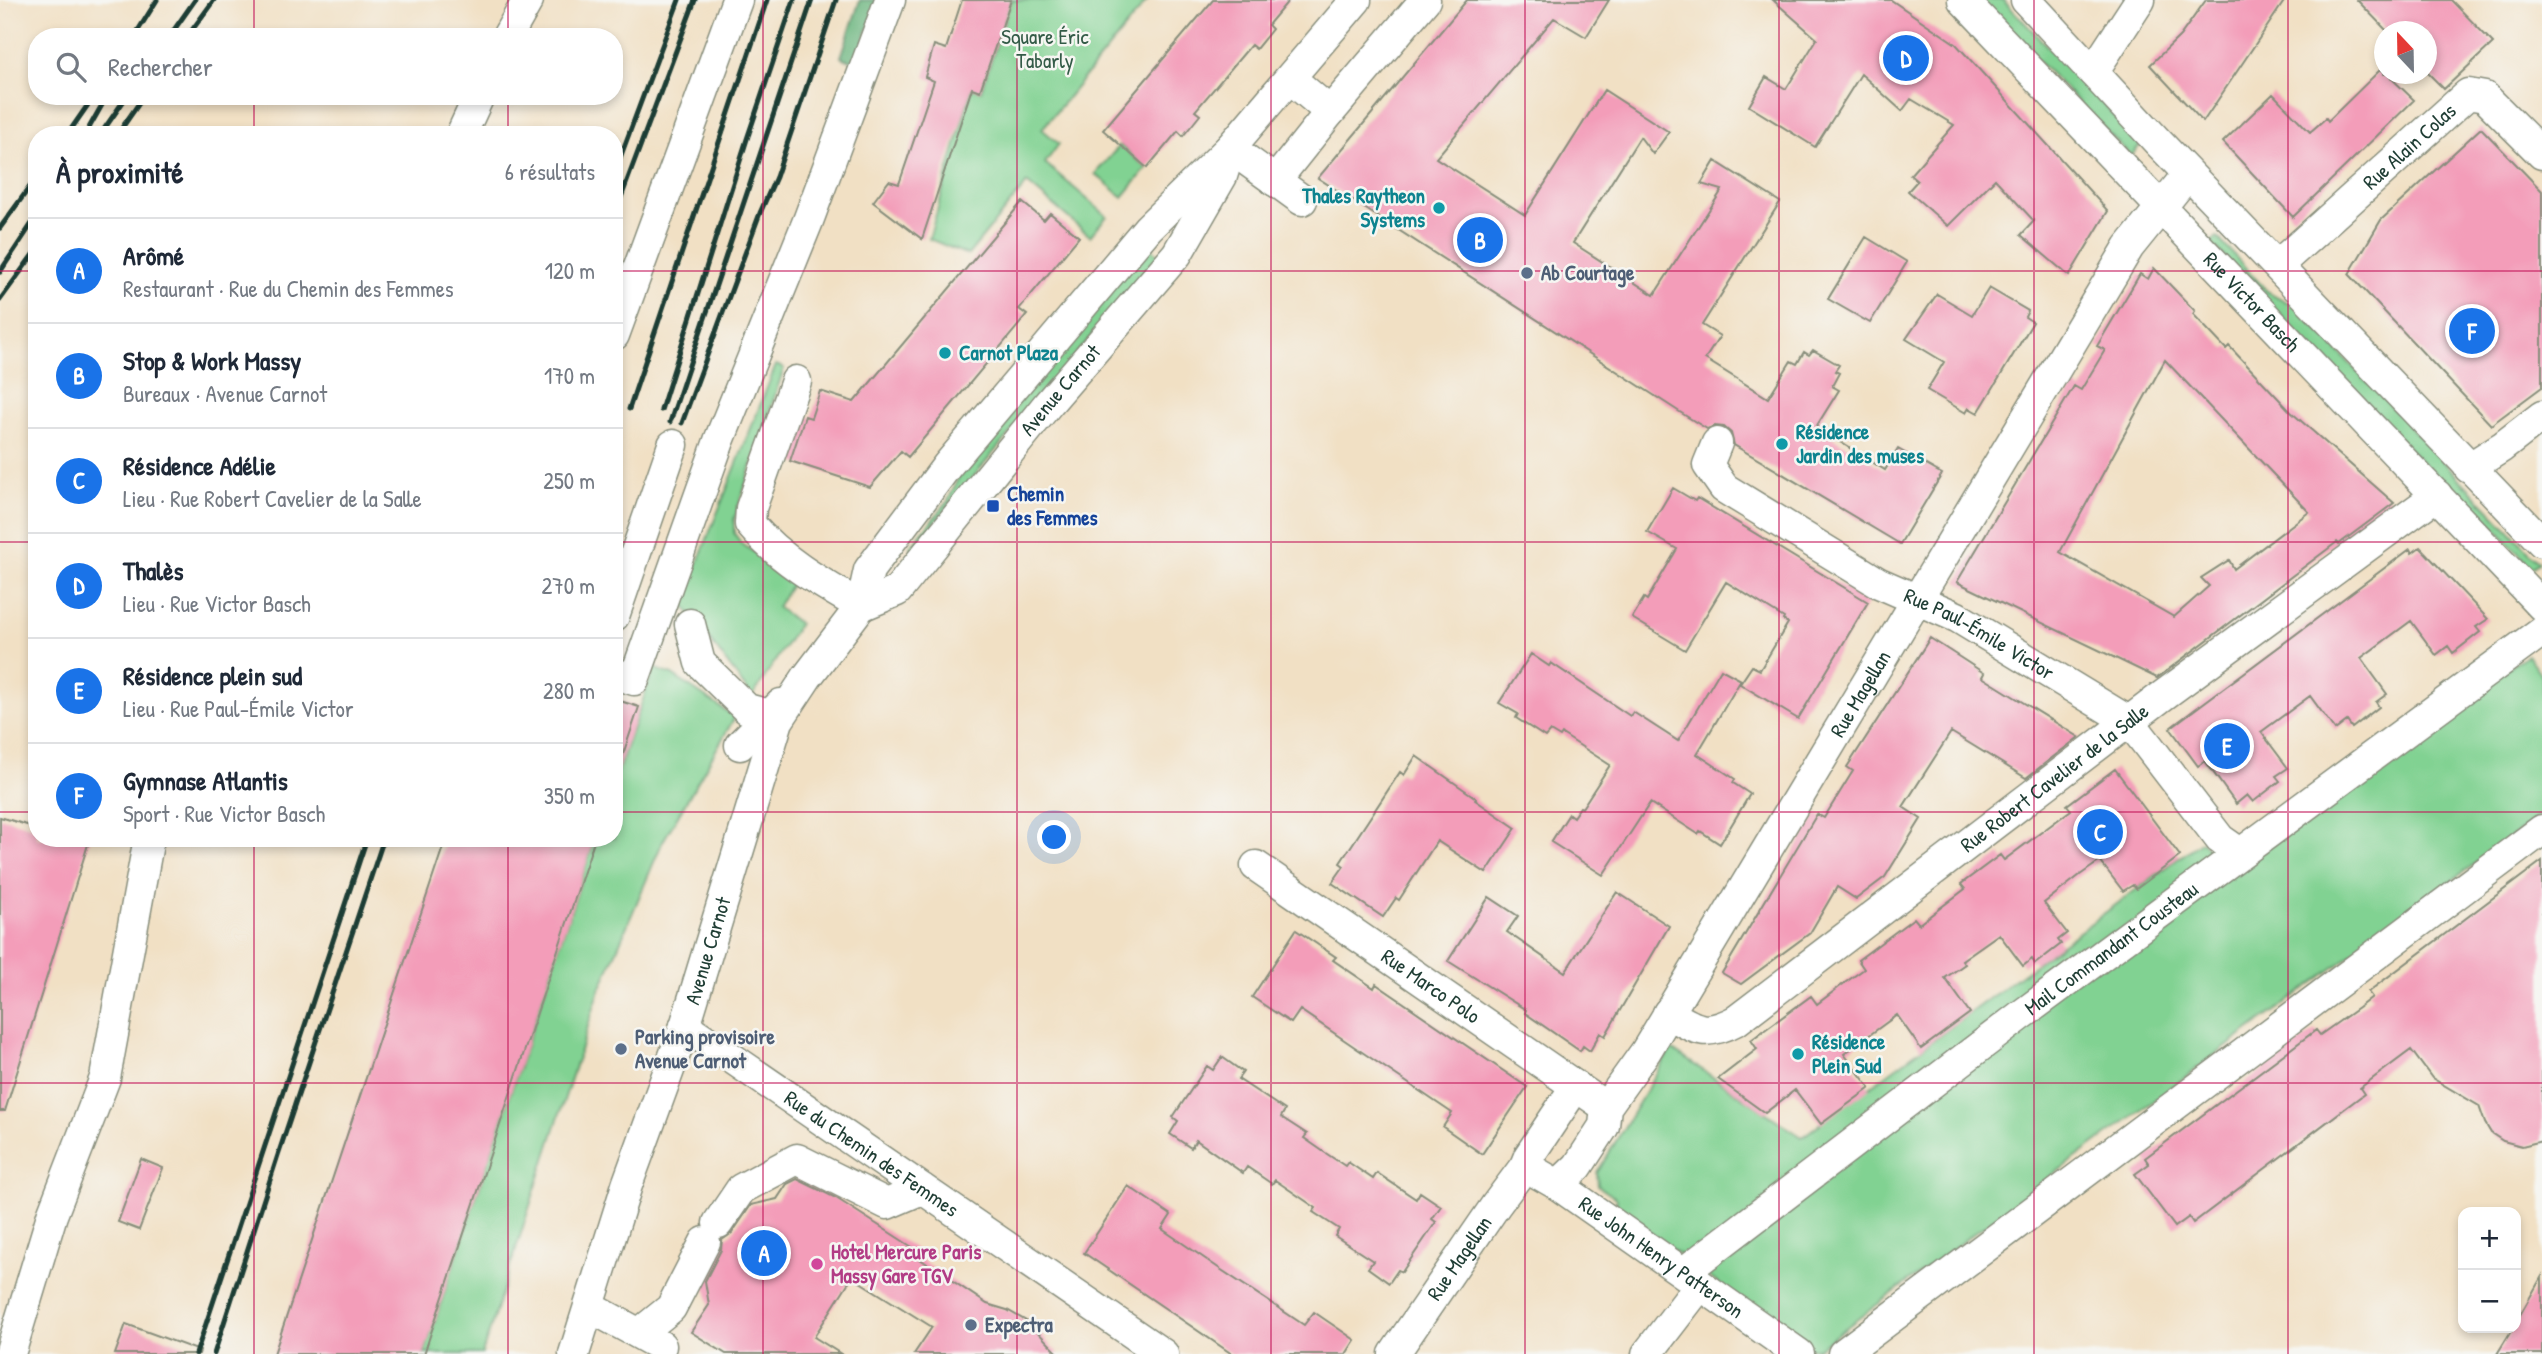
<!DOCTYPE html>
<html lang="fr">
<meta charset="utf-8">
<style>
:root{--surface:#fff;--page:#f6f6f7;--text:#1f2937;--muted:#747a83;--line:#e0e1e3;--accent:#1a73e8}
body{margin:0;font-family:"Patrick Hand",sans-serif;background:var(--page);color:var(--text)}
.controls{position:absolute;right:21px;bottom:21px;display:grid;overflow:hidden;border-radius:14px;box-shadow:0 4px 10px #0003}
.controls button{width:63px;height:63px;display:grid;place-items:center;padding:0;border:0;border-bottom:2px solid var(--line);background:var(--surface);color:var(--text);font:35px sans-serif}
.compass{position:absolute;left:2374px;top:21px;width:63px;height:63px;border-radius:50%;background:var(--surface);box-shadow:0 4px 10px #0003;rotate:338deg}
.you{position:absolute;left:1055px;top:838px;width:24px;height:24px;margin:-18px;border:5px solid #fff;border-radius:50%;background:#1a73e8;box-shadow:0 0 0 10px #1a73e833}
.badge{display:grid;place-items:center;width:46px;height:46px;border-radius:50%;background:var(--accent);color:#fff;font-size:23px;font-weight:700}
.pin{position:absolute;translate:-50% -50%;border:4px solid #fff;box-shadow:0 2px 7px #0006}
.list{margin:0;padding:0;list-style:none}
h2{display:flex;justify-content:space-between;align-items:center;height:91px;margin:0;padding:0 28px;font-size:30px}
h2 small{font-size:23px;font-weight:400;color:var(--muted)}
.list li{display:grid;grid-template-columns:46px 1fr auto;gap:21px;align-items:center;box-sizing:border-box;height:105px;padding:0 28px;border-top:2px solid var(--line)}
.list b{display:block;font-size:26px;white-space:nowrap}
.list p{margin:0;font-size:23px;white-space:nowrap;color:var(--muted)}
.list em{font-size:23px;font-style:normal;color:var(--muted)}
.icon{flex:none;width:38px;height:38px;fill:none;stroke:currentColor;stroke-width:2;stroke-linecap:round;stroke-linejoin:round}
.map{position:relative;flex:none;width:2542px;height:1354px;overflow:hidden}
.search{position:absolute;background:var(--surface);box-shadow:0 4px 10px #0003;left:28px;top:28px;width:595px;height:77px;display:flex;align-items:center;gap:18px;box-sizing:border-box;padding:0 24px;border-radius:28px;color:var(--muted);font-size:26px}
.panel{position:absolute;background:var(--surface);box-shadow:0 4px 10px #0003;left:28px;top:126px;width:595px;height:721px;border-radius:28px}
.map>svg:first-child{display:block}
</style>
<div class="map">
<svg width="2542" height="1354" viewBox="0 0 2542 1354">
<rect width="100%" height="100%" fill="#f6f6f2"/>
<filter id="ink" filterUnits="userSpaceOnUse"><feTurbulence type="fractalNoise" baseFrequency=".0143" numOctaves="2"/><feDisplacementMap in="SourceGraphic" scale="14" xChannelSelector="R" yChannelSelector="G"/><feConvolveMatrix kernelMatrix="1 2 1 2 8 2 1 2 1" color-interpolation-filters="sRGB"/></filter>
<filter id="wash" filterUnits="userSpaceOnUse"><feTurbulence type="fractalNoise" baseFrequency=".00686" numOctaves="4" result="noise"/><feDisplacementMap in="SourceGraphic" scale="28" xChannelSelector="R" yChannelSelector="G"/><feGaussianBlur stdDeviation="1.57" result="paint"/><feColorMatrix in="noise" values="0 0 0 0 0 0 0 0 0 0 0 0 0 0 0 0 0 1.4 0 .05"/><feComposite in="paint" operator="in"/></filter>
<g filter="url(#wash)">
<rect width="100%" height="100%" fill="#f1e0c4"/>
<path fill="#81d292" stroke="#508863" stroke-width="2" d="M1011 0 1147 1 1042 129 1059 144 1045 163 1107 216 1090 236 1027 183 968 255 929 239 972 88 981 91Z
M1978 0H2003L2141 144 2131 156Z
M1120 145 1147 168 1123 197 1095 174Z
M2217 237 2267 291 2296 307 2539 562 2532 568 2477 508 2453 495 2211 243Z
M1146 244 1159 255 913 549 910 547 948 501 964 465Z
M776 365 784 368 734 520V533L742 544 794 580 777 607 799 624 752 697 682 602Z
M2527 655 2542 676V814L1817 1349 1805 1348 1615 1207 1617 1199 1598 1186 1597 1173 1671 1049 1802 1137 2202 841 2219 862Z
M654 668 672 675 735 717 662 843 599 992 482 1354H424L595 838H614V782Z"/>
<path fill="#68b47c" stroke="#447858" stroke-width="2" d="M860 0H878L856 63 841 57Z"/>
<g id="blocks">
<path fill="#f39db9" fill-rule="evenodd" d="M962 0H1011L980 91 972 88 922 239 873 202 889 181 899 184 934 81 925 77 934 45 946 49Z
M1213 0H1289L1268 25 1272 29 1265 38 1256 49 1251 45 1195 111 1200 115 1192 125 1183 136 1178 131 1147 168 1103 130Z
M1467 0H1609L1586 37 1554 18 1436 158 1525 215 1604 90 1669 132 1653 154 1640 137 1573 243 1654 295 1722 190 1701 184 1715 161 1780 202 1702 325 1720 336 1705 359 1768 398 1791 361 1797 364 1804 352 1809 355 1813 350 1839 365 1835 371 1839 373 1832 386 1839 390 1816 427 1885 470 1898 449 1942 474 1900 544 1734 445 1731 433 1724 427 1715 426 1707 429 1686 416 1318 178Z
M1773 0H1891L1956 44 2108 211 2069 276 2021 235 2034 221 1995 179 1948 226 1908 191 1917 181 1910 175 1954 125 1911 99 1902 111 1861 74 1815 147 1749 106 1766 77 1786 89 1817 39Z
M2206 0H2285L2203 122 2150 65 2180 36Z
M2357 0H2451L2493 43 2444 89 2426 71V32H2388Z
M2382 68 2384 74H2387L2414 100 2293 217 2223 142 2273 94 2310 132 2326 118 2328 121Z
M2481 128 2542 191V387L2491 425 2349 274 2381 220Z
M1022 202 1044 220 1050 213 1079 237 1019 309 1027 315 908 457 901 451 870 487 790 461 805 416 811 418 820 391 854 402Z
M1866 237 1907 262 1870 323 1828 299Z
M2154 268 2195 311 2193 314 2226 349 2229 346 2291 412 2394 503 2339 544 2337 542 2157 678 1957 582 2074 386 2081 390 2105 350 2097 346 2140 274 2148 279ZM2165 360 2309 512 2234 569 2229 560 2201 578 2209 586 2174 617 2060 552Z
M1989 288 2028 311 2025 317 2033 322 1978 413 1969 408 1966 413 1927 390 1944 362 1906 339 1937 294 1972 315Z
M1673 488 1695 501 1697 498 1868 602 1798 719 1740 684 1752 666 1760 670 1788 623 1783 620 1784 618 1726 582 1685 650 1632 618 1644 598 1647 600 1677 549 1647 532Z
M2420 547 2488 619 2476 627 2480 632 2453 653 2448 646 2436 655 2411 621 2361 658 2387 694 2376 702 2379 707 2352 728 2347 721 2335 730 2310 696 2261 732 2288 768 2276 776 2280 781 2253 802 2247 795 2236 804 2205 761 2198 766 2170 728 2410 549 2412 553Z
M1930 638 1984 673 1982 677 2079 737 2026 778 1951 732 1903 807 1921 819 1885 877 1856 899 1837 887 1810 933 1741 984 1722 973 1817 814 1824 818 1853 771 1847 767Z
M1531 654 1549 666 1551 663 1630 716 1633 712 1678 741 1721 669 1741 680 1697 754 1735 779 1733 783 1750 794 1720 844 1700 831 1698 834 1650 803 1603 875 1551 842 1569 814 1573 817 1580 807 1582 808 1610 765 1562 734 1560 737 1550 731 1545 737 1516 718 1518 714 1499 703Z
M614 699 639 707 618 769 614 768Z
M1416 756 1476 798 1475 800 1516 828 1486 873 1437 841 1399 900 1396 898 1383 917 1332 883 1344 866 1340 863 1400 772 1404 775Z
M2115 769 2180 856 2136 889 2133 885 2123 891 2100 861 2080 875 2044 903 2067 933 2058 940 2061 944 2035 964 2032 959 2023 966 1999 934 1962 960 1965 964 1945 978 1970 1013 1921 1049 1897 1015 1864 1039 1844 1054 1870 1088 1821 1124 1795 1090 1765 1113 1718 1079 1757 1049 1751 1040 1811 996 1817 1004 1846 982 1864 969 1858 960 1914 918 1919 924 1965 889 1961 884 2000 855 2004 860 2047 828 2071 810 2067 805Z
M0 817 37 828V838H90L5 1111H0Z
M446 838H595L424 1354H274Z
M2542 861V1141L2522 1146 2503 1141 2491 1133 2485 1123 2479 1106 2432 1078 2411 1050 2360 1088 2364 1094 2193 1223 2189 1217 2175 1227 2135 1174 2149 1164 2145 1158 2316 1030 2320 1035 2358 1008 2372 997 2368 992Z
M1617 892 1669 926 1605 1036 1600 1033 1590 1051 1583 1046 1580 1051 1525 1013 1526 1010 1448 961 1489 897 1518 916 1507 932 1565 972Z
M1296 930 1336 957 1333 960 1374 988 1376 984 1527 1087 1482 1154 1443 1127 1452 1113 1362 1052 1300 1010 1291 1023 1252 997Z
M1222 1057 1243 1072 1238 1079 1285 1110 1281 1117 1307 1134 1304 1138 1324 1152 1345 1166 1348 1162 1373 1179 1377 1173 1416 1199 1420 1192 1441 1206 1432 1219 1436 1222 1402 1272 1398 1270 1389 1283 1368 1268 1373 1261 1335 1236 1339 1229 1313 1212 1316 1208 1275 1180 1272 1184 1247 1167 1243 1173 1196 1140 1191 1148 1170 1134 1178 1121 1173 1117 1207 1066 1213 1070Z
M141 1159 163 1168 139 1230 118 1222Z
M797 1179 836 1198 923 1254 920 1259 987 1304 1007 1310 1028 1322 1059 1354H914L932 1327 852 1277 814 1337 841 1354H726L691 1332 709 1305 705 1281 721 1250 722 1240 732 1233 751 1205 777 1199 787 1184Z
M1128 1186 1171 1215 1162 1229 1220 1269 1304 1325 1314 1312 1355 1340 1346 1354H1232L1084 1253Z
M2542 1276V1354H2497L2513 1328H2516V1322Z
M126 1324 200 1351 199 1354H115Z"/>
</g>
</g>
<g filter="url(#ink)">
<use href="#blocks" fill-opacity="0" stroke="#888e7c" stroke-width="2"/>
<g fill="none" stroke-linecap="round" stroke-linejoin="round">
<g stroke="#888e7c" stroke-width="33">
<g id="minor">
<path id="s1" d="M1963 0 2542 606"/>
<path d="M2026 0 2158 142 2542 542"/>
<path d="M507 37 528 0"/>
<path d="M2093 72 2140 0"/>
<path d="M1290 78 1330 112"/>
<path d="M461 135 479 96"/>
<path d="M1230 148 1302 200"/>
<path d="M1275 181 1330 112 1425 0"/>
<path id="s2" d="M2278 265 2468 94 2485 97 2542 154"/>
<path d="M614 335 737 0"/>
<path d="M796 381 751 508 750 524C780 560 821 583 861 606"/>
<path id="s3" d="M1717 443 1708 465 1724 488 1879 583 1957 617 2130 722 2220 839 2240 853"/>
<path d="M2469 468 2502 447 2542 416"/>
<path id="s4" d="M861 606 897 591 1048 404 1177 254 1222 176 1226 163"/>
<path d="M614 616 673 445"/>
<path d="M690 624 700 663 747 709 769 715"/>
<path d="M614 673 634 680 719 441 808 221 890 0"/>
<path d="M740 745 781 704"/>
<path id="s5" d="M1256 866 1606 1107"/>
<path id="s6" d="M1668 1013C1697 1030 1705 1037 1737 1020L2161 697 2437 495"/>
<path id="s7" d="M685 1026 1163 1354"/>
<path id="s8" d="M1525 1166 1558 1185 1578 1166 1604 1126 1606 1107 1646 1051 2129 247 2188 174"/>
<path id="s9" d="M1558 1185 1799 1354"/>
<path d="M718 1223 741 1189 797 1159 887 1204 922 1189"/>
<path id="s10" d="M1684 1272 2020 1016 2542 631"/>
<path d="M590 1307 661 1346"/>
<path d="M640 1333 671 1308 705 1242"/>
<path d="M10 1354 52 1215 105 1078 149 838"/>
<path id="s11" d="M574 1354 627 1185 685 1026 778 721 807 677 861 606 869 570 947 466 1148 228 1230 148 1356 0"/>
<path id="s12" d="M1394 1354 1496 1205 1525 1166 1529 1156 1576 1086"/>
<path d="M1647 1354 1700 1285"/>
<path d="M1843 1354 2542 830"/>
</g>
</g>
<use href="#minor" stroke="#fff" stroke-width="30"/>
<path stroke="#1f3d34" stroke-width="5" d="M134 37 157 0
M169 37 195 0
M187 37 214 0
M67 135 94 96
M85 135 107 96
M100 135 127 96
M117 135 144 96
M614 174 679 0
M614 216 695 0
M0 228 37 177
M0 272 37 216
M0 300 37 249
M629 409 767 0
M661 410 747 139 794 0
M670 422 812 0
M682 423 760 213 776 177 836 0
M196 1354 367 838
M214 1354 278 1155 384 838"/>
</g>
</g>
<path fill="none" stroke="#c2185b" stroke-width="2" stroke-opacity="0.55" d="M254 0V37M508 0V37M763 0V1354M1017 0V1354M1271 0V1354M1525 0V1354M1779 0V1354M2034 0V1354M2288 0V1354M254 96V135M508 96V135M0 271H37M614 271H2542M0 542H37M614 542H2542M0 812H37M614 812H2542M254 838V1354M508 838V1354M0 1083H2542"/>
<g fill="#0f9aa8" stroke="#f6f6f2" stroke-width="2.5">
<circle cx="1439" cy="208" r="7"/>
<circle cx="945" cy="353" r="7"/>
<circle cx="1782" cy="444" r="7"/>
<circle cx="1798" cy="1054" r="7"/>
</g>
<g fill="#5c6f8a" stroke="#f6f6f2" stroke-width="2.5">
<circle cx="1527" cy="273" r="7"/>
<circle cx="621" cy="1049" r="7"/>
<circle cx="971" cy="1325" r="7"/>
</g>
<rect fill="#1a4fb4" stroke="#f6f6f2" stroke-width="2.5" x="986" y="499" width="14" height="14" rx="3.5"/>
<circle fill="#d1479c" stroke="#f6f6f2" stroke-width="2.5" cx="817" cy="1264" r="7"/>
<g text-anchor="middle" stroke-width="5" stroke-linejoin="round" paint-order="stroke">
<g font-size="21" fill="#335b47" stroke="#f6f6f2">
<text x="1045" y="44">Square Éric<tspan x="1045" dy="24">Tabarly</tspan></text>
</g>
<g font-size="21" fill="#1f3d34" stroke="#f6f6f2">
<text dy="7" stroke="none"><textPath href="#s2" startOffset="177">Rue Alain Colas</textPath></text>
<text dy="7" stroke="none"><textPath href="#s1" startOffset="418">Rue Victor Basch</textPath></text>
<text dy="7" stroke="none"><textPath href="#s4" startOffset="298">Avenue Carnot</textPath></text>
<text dy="7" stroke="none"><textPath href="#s3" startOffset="346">Rue Paul-Émile Victor</textPath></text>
<text dy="7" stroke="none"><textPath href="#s8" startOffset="618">Rue Magellan</textPath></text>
<text dy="7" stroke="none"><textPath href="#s6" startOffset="474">Rue Robert Cavelier de la Salle</textPath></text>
<text dy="7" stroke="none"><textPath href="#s10" startOffset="536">Mail Commandant Cousteau</textPath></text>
<text dy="7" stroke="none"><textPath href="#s11" startOffset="425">Avenue Carnot</textPath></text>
<text dy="7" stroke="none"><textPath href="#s5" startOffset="212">Rue Marco Polo</textPath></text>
<text dy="7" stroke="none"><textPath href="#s7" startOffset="226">Rue du Chemin des Femmes</textPath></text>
<text dy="7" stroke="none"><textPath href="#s9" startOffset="126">Rue John Henry Patterson</textPath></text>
<text dy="7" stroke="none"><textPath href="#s12" startOffset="116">Rue Magellan</textPath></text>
</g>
<g font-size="21" font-weight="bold" fill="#0d838f" stroke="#f6f6f2" text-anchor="start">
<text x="1425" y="203" text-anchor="end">Thales Raytheon<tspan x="1425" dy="24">Systems</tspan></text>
<text x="959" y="360">Carnot Plaza</text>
<text x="1796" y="439">Résidence<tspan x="1796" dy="24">Jardin des muses</tspan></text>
<text x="1812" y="1049">Résidence<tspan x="1812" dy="24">Plein Sud</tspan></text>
</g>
<g font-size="21" font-weight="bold" fill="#4e5e75" stroke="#f6f6f2" text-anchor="start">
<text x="1541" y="280">Ab Courtage</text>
<text x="635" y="1044">Parking provisoire<tspan x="635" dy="24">Avenue Carnot</tspan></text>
<text x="985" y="1332">Expectra</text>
</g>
<g font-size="21" font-weight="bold" fill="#164399" stroke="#f6f6f2" text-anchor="start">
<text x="1007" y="501">Chemin<tspan x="1007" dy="24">des Femmes</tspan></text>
</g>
<g font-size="21" font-weight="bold" fill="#b23c85" stroke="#f6f6f2" text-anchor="start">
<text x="831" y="1259">Hotel Mercure Paris<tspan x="831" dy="24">Massy Gare TGV</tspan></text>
</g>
</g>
</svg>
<div class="controls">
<button>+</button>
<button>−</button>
</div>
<svg class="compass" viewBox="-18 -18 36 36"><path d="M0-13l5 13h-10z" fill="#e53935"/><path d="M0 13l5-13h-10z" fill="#747a83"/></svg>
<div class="you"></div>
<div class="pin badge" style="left:764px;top:1253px">A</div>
<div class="pin badge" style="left:1480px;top:240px">B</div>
<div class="pin badge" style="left:2100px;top:832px">C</div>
<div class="pin badge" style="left:1906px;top:58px">D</div>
<div class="pin badge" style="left:2227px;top:746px">E</div>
<div class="pin badge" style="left:2472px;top:331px">F</div>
<div class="search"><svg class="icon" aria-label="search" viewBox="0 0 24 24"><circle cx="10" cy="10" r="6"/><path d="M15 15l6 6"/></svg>Rechercher</div>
<section class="panel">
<h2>À proximité<small>6 résultats</small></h2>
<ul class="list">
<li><span class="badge">A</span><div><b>Arômé</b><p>Restaurant · Rue du Chemin des Femmes</p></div><em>120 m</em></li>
<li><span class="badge">B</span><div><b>Stop &amp; Work Massy</b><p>Bureaux · Avenue Carnot</p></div><em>170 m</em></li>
<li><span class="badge">C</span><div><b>Résidence Adélie</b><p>Lieu · Rue Robert Cavelier de la Salle</p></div><em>250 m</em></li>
<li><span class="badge">D</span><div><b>Thalès</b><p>Lieu · Rue Victor Basch</p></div><em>270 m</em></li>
<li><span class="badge">E</span><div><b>Résidence plein sud</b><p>Lieu · Rue Paul-Émile Victor</p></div><em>280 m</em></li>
<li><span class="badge">F</span><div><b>Gymnase Atlantis</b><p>Sport · Rue Victor Basch</p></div><em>350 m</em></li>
</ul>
</section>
</div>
